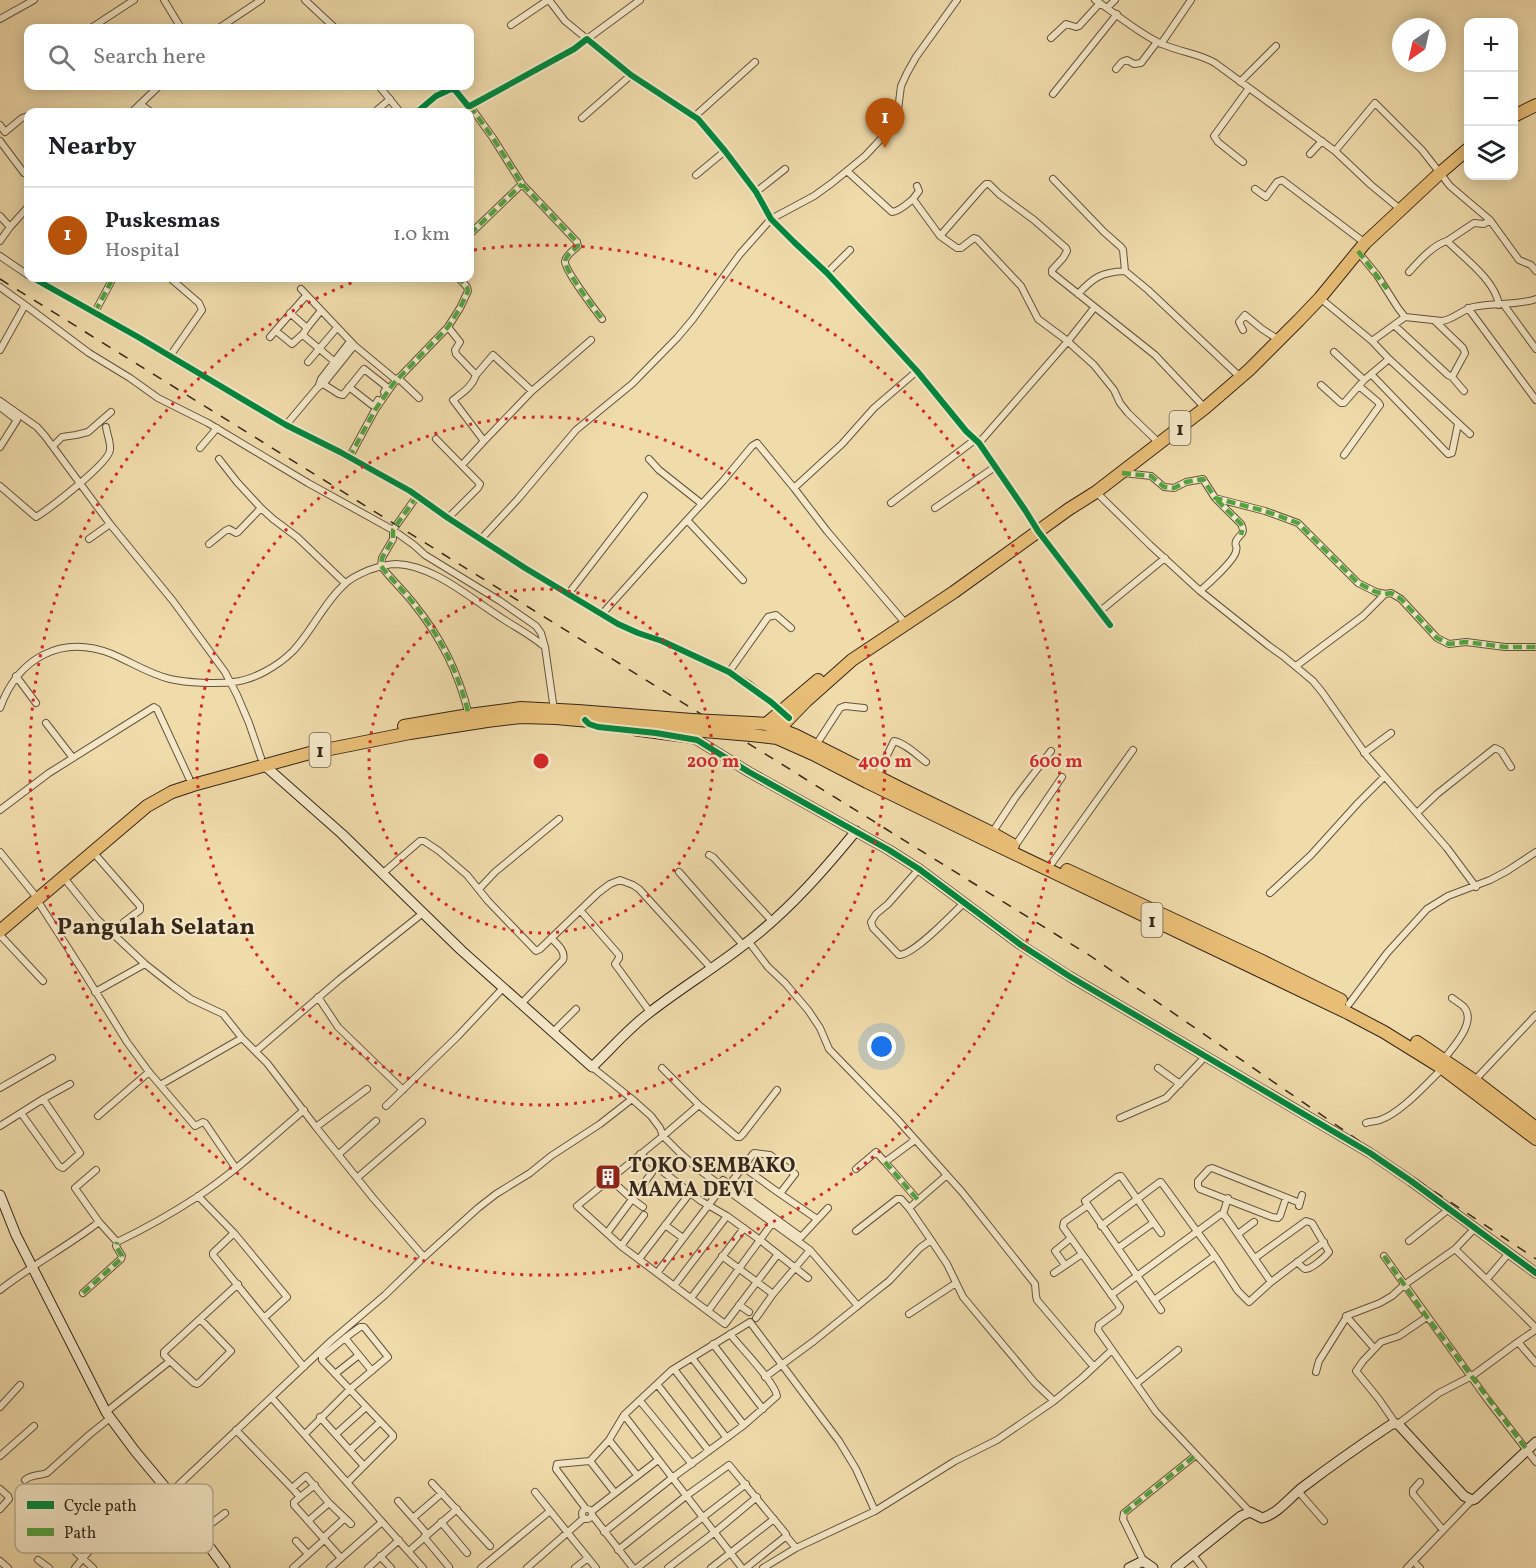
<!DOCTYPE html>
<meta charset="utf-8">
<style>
:root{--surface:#fff;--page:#f2f2f2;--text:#202124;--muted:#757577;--line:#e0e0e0;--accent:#b45309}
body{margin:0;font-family:Vollkorn,serif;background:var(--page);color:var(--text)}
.controls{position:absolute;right:18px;top:18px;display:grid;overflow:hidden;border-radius:12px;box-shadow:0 3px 15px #0003}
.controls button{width:54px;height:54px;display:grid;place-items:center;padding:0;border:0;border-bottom:2px solid var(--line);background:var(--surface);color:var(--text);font:30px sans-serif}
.compass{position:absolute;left:1392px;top:18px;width:54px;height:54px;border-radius:50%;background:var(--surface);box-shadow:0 3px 15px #0003;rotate:214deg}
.you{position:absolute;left:882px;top:1047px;width:21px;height:21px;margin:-15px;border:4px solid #fff;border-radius:50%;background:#1a73e8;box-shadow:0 0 0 9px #1a73e833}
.badge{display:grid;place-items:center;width:39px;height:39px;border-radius:50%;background:var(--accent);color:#fff;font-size:20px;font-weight:700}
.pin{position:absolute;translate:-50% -50px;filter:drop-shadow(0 2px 3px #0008)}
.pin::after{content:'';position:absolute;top:32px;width:21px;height:18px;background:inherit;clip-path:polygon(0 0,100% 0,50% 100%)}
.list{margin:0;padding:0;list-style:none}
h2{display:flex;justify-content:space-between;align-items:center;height:78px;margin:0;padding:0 24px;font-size:26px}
h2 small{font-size:20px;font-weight:400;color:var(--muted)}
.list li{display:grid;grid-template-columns:39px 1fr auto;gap:18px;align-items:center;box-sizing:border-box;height:96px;padding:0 24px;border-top:2px solid var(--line)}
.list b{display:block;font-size:22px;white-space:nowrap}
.list p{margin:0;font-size:20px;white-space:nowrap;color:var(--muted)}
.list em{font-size:20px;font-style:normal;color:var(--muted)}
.icon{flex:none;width:33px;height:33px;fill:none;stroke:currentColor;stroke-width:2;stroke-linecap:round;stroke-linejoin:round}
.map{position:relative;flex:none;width:1536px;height:1568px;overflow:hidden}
.search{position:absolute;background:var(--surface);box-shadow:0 3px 15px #0003;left:24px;top:24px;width:450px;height:66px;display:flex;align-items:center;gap:15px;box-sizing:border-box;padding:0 21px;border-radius:12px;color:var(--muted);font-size:22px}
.panel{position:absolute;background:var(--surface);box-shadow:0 3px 15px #0003;left:24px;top:108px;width:450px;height:174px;border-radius:12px}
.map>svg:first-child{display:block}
</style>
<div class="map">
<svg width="1536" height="1568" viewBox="0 0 1536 1568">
<rect width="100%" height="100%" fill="#f0dbab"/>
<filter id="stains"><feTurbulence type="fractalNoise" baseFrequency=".00333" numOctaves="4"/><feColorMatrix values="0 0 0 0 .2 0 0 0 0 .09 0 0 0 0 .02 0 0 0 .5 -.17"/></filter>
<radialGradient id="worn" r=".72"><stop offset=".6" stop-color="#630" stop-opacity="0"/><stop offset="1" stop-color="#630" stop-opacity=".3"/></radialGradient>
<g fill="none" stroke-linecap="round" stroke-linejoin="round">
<g stroke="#64533e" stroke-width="8">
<path id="street" d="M164 0 181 28
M305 0 335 28
M549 0 565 21 587 39 640 0
M1095 0C1117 14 1139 34 1162 44 1179 52 1199 53 1215 63L1335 151 1371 185 1400 209
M1107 8 1115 0
M0 19 34 0
M511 25 548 0
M91 28 134 0
M219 28 261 0
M1051 38 1066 24 1076 27 1079 26 1100 3
M1161 44 1191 0
M1116 69 1122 62 1127 60 1134 64 1141 63 1157 42
M1240 82 1276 46
M379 86 400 112
M1053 94 1117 14
M140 104 151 112
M470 106 493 138 522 184 577 242 578 246C574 250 566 255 565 261 564 269 595 310 602 319
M377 110 390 99
M132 112 159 86
M417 112 436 96 451 89 455 90 468 106H470L574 49 587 39 631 75 698 119 725 151 756 192 771 219 794 242 827 273 917 371 966 431 979 443 1025 510 1038 531 1110 625
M694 117 755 62
M582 118 631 75
M0 125 5 132 22 118 28 116
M0 141 24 173
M1335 151 1375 103 1422 150 1450 186 1490 220 1519 260 1531 265 1536 271
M1310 154 1322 141
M1243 162 1218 142 1214 136 1249 88
M847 171 892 212C900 211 907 204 913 199L940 236 957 248H961L974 238 977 239 1021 286 1038 319 1065 339 1094 365 1114 390 1120 403 1128 413 1159 443
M696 175 725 151
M1053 179 1104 232 1121 247 1123 250 1125 271 1148 290 1240 377
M1255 189 1266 197 1277 182 1282 180 1365 243
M756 192 785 169
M913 199 919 191 917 186
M0 216 10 227
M470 234 522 184
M940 236 981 189 986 184H989L999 194 1034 220 1066 248 1067 251 1063 258 1052 270V273L1155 355 1205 408
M0 241 10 227 28 207
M1447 241 1474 223 1484 224 1490 220
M1358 252 1377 275 1398 308 1405 317
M0 256 28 275
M1409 272C1419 261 1433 245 1447 241 1464 258 1495 280 1499 305
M827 273 850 250
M33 278 138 337 286 425 340 452 410 491 448 518 525 568 618 624 638 633 662 641 729 672 750 685 781 711
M0 287 25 305 89 353 130 378 158 398 208 423 308 483 393 530 414 545 425 555 500 601 536 626 541 633 545 647 554 710
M301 289 355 346 396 380
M1078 294C1093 278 1101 272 1125 271
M1320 298 1372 341 1389 359 1470 434
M1504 305 1536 349
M1468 308 1536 400
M95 312 113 278
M290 313 307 328 303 334 304 336 335 362
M1394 325 1448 375 1452 377 1465 353 1463 348 1435 321
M448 327 460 342 455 350 456 354 476 375C472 387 462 393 453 400L484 441 532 391 591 340
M307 328 319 313
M1243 330 1239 322 1245 315 1262 329 1279 340
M276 331 292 344 303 334
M270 337 304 298
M1372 341 1405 317 1442 321C1454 319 1462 310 1473 307 1493 302 1516 306 1536 299
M0 350 25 305
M1334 352 1364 380
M170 356 202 310 199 303 170 278
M308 362 335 330
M1371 374 1448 454 1452 453 1458 424
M476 375 493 355 532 391
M1452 377 1464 391
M398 378 419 398
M320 382 339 394 343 395 364 369 387 387 384 392
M1321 385 1341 403H1344L1364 380 1389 359
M349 387 372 405H375L378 400
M0 401 37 427 45 436 110 524 173 601 225 672 237 695 249 723 261 758
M0 407 17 420 0 447
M286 425 317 388 325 382 353 347 348 344 321 379 319 385
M436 439 480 484 478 488 448 518
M979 443 1068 341 1094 308
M53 446 62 437 76 435 88 432 111 412
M200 448 217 428
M1344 455 1380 405 1378 402 1359 386
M349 458 375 410 393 384 448 327 460 308 468 291 467 287 459 278
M219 459 237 482 261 508 273 519 297 537 345 583
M649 459 659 470 702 504
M462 465 484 441
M1123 473 1151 476 1164 487 1174 488 1186 482 1203 479 1215 498 1265 511 1298 523 1358 583 1376 592 1385 594 1391 593 1401 599 1437 638 1449 644 1466 642 1505 647H1536
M0 486 36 517C49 509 109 463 110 450 111 443 107 434 106 427
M794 488 842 444 874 408 917 371
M1096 492 1150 545 1200 591 1269 646 1283 656 1313 681 1322 692 1367 756 1447 848 1476 887
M417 496 393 530V539L382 558 381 566C391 579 404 591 414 604 442 639 458 672 469 715
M891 503 976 439
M935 508 995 467
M89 539 110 524
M481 539 518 499 576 430 632 384 677 338 693 319 740 254 771 219 814 196 832 183 865 156 879 141 897 118 901 86 907 73 916 57 957 0
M209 544 225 531 229 529 236 533 238 532 261 508
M743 580 687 520 723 481 752 446 757 443 794 488 827 531 906 624
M1200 591C1207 585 1235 560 1236 551 1238 544 1234 548 1236 541 1240 533 1246 535 1241 524L1216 499
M569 593 644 496
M1099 612 1165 558
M602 614 655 555 687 520
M1296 666 1363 616 1385 594
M729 672 768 617 776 615 791 628
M16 676 36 703
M0 708C18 658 61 634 112 654 131 662 149 674 170 679 187 683 216 684 233 682 254 680 278 666 293 651 312 631 325 601 346 583 352 577 362 573 369 570 378 567 387 564 396 564 433 565 470 598 500 617 515 627 531 635 545 647
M46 723 73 758
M816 745 840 708 845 706 864 708
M1364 753 1391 733
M877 776 894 741C906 744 916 754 926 762
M0 810 49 773 154 707 157 709 189 778
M1417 813 1437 794 1495 748 1501 751 1511 767
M992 833 1015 798 1051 751
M1015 846 1062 777
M0 852 34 894
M93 852 140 906V910L124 922
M709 855 713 857 772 921
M1052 863 1133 750
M919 869 888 904 876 914 871 922 873 928 899 955C914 955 952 914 965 902
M679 872 743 945
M383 873 420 841H424L439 851 467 875 488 901 536 951 540 949 598 893 610 884 620 880 633 885 639 889 711 968
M64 878 97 919 145 964 173 986 191 999 223 1014 242 1038 267 1063 316 1127 373 1198 424 1257
M479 889 495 872 559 819
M1270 893 1311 855 1358 803 1384 777
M37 900 86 976 127 1042 149 1072 195 1126 203 1122 205 1123 235 1167
M580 910 619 955V958L615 964 650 1012
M0 935 43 981
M749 942 768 967 785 983 808 1010 820 1028 829 1049 896 1118 962 1192 1035 1284 1036 1296 1037 1300 1094 1367
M95 992 145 964
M318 997 338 1027 403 1090
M521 1004 563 960C566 951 557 944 551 938
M1349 1004 1387 953 1427 909 1448 896 1490 880 1507 871 1536 852
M553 1032 576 1009
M256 1051 340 979 423 913
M1444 1059C1453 1047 1477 1022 1464 1007 1461 1004 1456 1001 1452 998
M592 1067 632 1099 651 1116 660 1128 663 1136 680 1153 698 1169 810 1250 858 1306
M662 1068 699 1105 737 1137H740L743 1134 777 1090
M1158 1068 1180 1084
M1475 1080 1536 1015
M160 1085 242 1038
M0 1088 52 1058
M699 1105 663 1136 577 1206 621 1246 725 1324 778 1254
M386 1106 458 1036 503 988
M21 1113 59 1166 63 1168 80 1153 43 1099
M98 1116 149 1072
M1120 1118 1166 1098 1202 1060
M1366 1123C1370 1121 1375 1122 1380 1120 1401 1113 1426 1084 1442 1069
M0 1126 43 1099 70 1084
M316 1127 367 1089
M339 1154 376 1121
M640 1154 701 1201 727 1216 760 1240 808 1278
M885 1162 918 1200
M856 1169 876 1152 885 1162 915 1140
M96 1170 75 1188 99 1222
M357 1178 422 1122
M610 1179 632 1199 643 1207
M719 1184 723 1180 801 1237 828 1208
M729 1185 753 1154 754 1153 770 1155 795 1174 782 1191 779 1193 743 1167
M779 1193 817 1219
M198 1196 234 1233 213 1253V1255L304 1367
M1286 1198 1280 1216 1278 1218 1272 1217 1200 1189 1198 1186V1181L1209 1169 1212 1168 1300 1203
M1087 1206 1064 1222 1063 1227 1120 1307 1118 1311 1099 1325 1098 1330 1156 1412 1250 1512
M1299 1206 1302 1195
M1223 1214 1228 1198
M665 1225 683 1238
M1101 1226 1160 1182H1161L1215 1256 1238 1291 1249 1302 1271 1282 1324 1242
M856 1231 897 1199H901L909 1208
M234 1233 287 1297 265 1317
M607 1233 656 1167
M1161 1233 1121 1176 1117 1177 1085 1201 1161 1310
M1238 1234 1254 1222
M931 1240 909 1208 947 1175
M1409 1241 1449 1209
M621 1246 644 1215
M1118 1248 1153 1223
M1455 1249 1517 1309 1535 1327 1534 1331 1518 1342
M722 1256 773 1294
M1384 1256 1487 1399 1536 1462
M1255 1258 1306 1221 1312 1223 1329 1252C1326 1256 1311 1270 1305 1269 1303 1268 1299 1264 1297 1262
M639 1259 690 1193
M1065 1265 1055 1251 1071 1238
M657 1273 723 1186
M1054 1273 1082 1254
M1487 1279 1509 1253
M674 1286 727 1216
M0 1290C32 1265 68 1246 99 1222L117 1242C144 1229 171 1214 197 1197 235 1172 269 1140 304 1110
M83 1293 121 1259 122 1256 116 1246 117 1242
M1111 1295 1221 1214 1225 1216 1271 1282
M691 1298 744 1228
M1154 1300 1215 1256
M739 1305 749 1312
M708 1311 773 1222
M909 1314 956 1283
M756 1318 773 1294 810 1250
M713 1344 763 1409
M1374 1348 1346 1316 1380 1303 1392 1296 1404 1285 1455 1249 1475 1228
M692 1358 744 1425
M170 1361 164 1355V1352L238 1284
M674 1369 726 1437
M1316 1372 1319 1361 1346 1318
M335 1374 359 1355
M765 1377 814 1341 870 1296 889 1281 920 1248 931 1240 947 1264 963 1297 1035 1383 1054 1401 1082 1378 1112 1350
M657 1384 709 1451
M1136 1384 1178 1350
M272 1398 423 1568
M640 1401 692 1464
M0 1407 20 1385
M106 1412 170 1361 194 1383 197 1384 200 1382 231 1351 200 1319
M624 1415 742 1568
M320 1417 364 1466
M1396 1424 1378 1398 1356 1371 1363 1361 1381 1342 1399 1336 1427 1317
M1398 1424 1439 1393 1472 1376 1518 1342 1536 1363
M236 1430 292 1488 300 1497 294 1502V1505L341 1558
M305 1434 349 1390 388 1357 364 1327H360L345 1338
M336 1434 366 1407
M609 1440 637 1475
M350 1450 380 1422
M0 1456 34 1426
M590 1461 615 1493
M25 1480C31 1474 39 1476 47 1473L89 1435 110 1418
M348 1482 393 1437V1435L322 1360V1357L345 1338 372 1371
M1420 1482 1413 1490V1494L1443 1530
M432 1483 490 1546
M292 1488 306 1476 329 1503 351 1524
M0 1489 8 1496 9 1499 0 1509
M1298 1491 1324 1521
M535 1492 596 1568
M300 1497 315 1485
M20 1501 93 1568
M398 1501 427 1534
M586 1509 556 1469 557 1464 590 1461 609 1440 624 1415 672 1370 750 1322 839 1441 856 1469 875 1511
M582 1514a5 5 0 1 1 10 0a5 5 0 1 1-10 0Z
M592 1511 658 1460
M592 1515 633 1568
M413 1518 442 1493
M308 1521 329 1503
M441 1522 467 1553
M604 1532 672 1478 744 1425 777 1396C775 1382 740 1347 730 1334
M199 1533 225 1513
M786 1536 796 1548 875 1511 955 1461 997 1440 1054 1401
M424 1537 449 1567
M323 1538 345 1518
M296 1541 308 1554
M618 1550 686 1496 729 1465 786 1534 785 1537 746 1568
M409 1551 457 1509
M1193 1555 1203 1568
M380 1556 391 1568
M38 1560 49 1568
M0 1561 8 1568
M1144 1562 1123 1519 1124 1513 1196 1455
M1417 1565 1420 1568
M75 1568C89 1550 103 1534 122 1522 137 1512 154 1503 170 1493L331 1341 385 1295 424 1257 478 1208 496 1194 530 1173 551 1156 600 1124 632 1099
M293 1568 324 1540
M330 1568 382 1522
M368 1568 399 1540
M481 1568 550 1511
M527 1568 584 1518
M575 1568 588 1558
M637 1568 746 1484
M668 1568 715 1532 757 1497
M711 1568 774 1519
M763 1568 796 1548
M1407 1568 1472 1500"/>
</g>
<g stroke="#352619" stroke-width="11">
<path id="secondary" d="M636 731 689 738 697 740 749 772 889 850 919 869 1021 945 1069 976 1370 1153 1411 1181 1536 1273
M264 765 342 834 461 950 592 1067C611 1049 628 1029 649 1013 682 987 718 966 750 940 790 909 824 870 856 831
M0 1195 16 1235 106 1412 135 1451 170 1493 225 1568
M1129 1568 1143 1561 1153 1568
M1176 1568 1241 1516 1250 1512 1262 1518C1278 1514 1291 1496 1303 1487 1332 1465 1362 1444 1392 1424H1398L1464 1496 1472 1500 1475 1499 1536 1442"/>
</g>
<g stroke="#352619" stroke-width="14">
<path id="highway" d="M1514 116 1536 105
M752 723 766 724 795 735 902 789 992 833 1013 845
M766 724 818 680
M404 726 469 715 521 708 578 711 692 720
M780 728 806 701 852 660 954 592 1069 509 1096 492 1205 408 1249 370 1299 320 1320 298 1365 243 1440 173 1468 149
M751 735 777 738 813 754 867 782 984 839 1348 1013 1384 1032 1442 1068 1536 1139
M1067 870 1260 960 1341 1000
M0 931 147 806 172 792 193 785 310 753 410 733 487 721 521 717 556 718 692 730
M1417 1042 1475 1081 1536 1128"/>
</g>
<use href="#street" stroke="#f5e8c8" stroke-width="6"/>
<use href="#secondary" stroke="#f5e8c8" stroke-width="9"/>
<use href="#highway" stroke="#e8be76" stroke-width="12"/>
<path stroke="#352619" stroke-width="1.5" stroke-dasharray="10 10" stroke-linecap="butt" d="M0 279 1089 955 1384 1158 1536 1259"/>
<g stroke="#352619" stroke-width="14" stroke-linecap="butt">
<path id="highway-bridge" d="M692 720 752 723
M692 730 751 735"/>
</g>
<use href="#highway-bridge" stroke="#e8be76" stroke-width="12"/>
<path stroke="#53a340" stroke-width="4.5" stroke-dasharray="9 4.5" stroke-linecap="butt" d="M470 106 493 138 522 184 577 242 578 246C574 250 566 255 565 261 564 269 595 310 602 319
M470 234 522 184
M1358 251 1387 289
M95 312 113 278
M349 458 375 410 393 384 448 327 460 308 468 291 467 287 459 278
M1122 473 1151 476 1164 487 1174 488 1186 482 1203 479 1215 498 1265 511 1298 523 1358 583 1376 592 1385 594 1391 593 1401 599 1437 638 1449 644 1466 642 1505 647H1536
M417 496 393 530V539L382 558 381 566C391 579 404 591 414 604 442 639 458 672 469 715
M1217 500 1241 524 1243 528 1241 535
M885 1162 918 1200
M1384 1256 1427 1317 1527 1450
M83 1293 121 1259 122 1256 116 1246 117 1242
M1124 1513 1196 1455"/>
<g stroke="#f5e8c8" stroke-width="10">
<path id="cycleway" d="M417 112 436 96 451 89 455 90 468 106H470L574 49 587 39 631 75 698 119 725 151 756 192 771 219 794 242 827 273 917 371 966 431 979 443 1025 510 1038 531 1110 625
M33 278 138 337 286 425 340 452 410 491 448 518 525 568 618 624 638 633 662 641 729 672 771 702 789 718
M585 720 589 724 598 727 656 733 697 740 749 772 889 850 919 869 1021 945 1069 976 1370 1153 1411 1181 1536 1273"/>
</g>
<use href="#cycleway" stroke="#00873e" stroke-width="6"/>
</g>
<g fill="none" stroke="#d62828" stroke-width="3" stroke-dasharray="3 6">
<circle cx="541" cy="761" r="172"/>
<circle cx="541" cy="761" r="344"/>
<path d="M474 250A515 515 0 1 1 361 279"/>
</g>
<defs>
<g id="building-square" transform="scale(1.35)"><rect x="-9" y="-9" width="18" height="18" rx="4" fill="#8f2418" stroke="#f5e8c8"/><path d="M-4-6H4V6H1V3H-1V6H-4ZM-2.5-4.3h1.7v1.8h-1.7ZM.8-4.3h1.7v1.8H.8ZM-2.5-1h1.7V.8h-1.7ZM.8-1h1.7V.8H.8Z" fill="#fff"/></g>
</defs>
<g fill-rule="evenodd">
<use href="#building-square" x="608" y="1177"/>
</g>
<g text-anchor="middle" stroke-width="4.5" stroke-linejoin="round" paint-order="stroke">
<g fill="#f5e8c8" stroke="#6f604e" stroke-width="1.5">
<rect x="1169.5" y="411" width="21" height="34" rx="4.5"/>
<rect x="309.5" y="733" width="21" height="34" rx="4.5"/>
<rect x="1141.5" y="903" width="21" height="34" rx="4.5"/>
</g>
<g font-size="20" font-weight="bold" fill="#352619">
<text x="1180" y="435">1</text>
<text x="320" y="757">1</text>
<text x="1152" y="927">1</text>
</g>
<g font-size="21" font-weight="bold" fill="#352619" stroke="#f5e8c8" text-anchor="start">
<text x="628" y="1172">TOKO SEMBAKO<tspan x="628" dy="24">MAMA DEVI</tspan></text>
</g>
<g font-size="24" font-weight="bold" fill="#352619" stroke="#f5e8c8">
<text x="156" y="934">Pangulah Selatan</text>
</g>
</g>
<rect x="15" y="1484" width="198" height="69" rx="9" fill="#f5e8c8" stroke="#bbae94" stroke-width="1.5"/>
<rect x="27" y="1501" width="27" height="8" fill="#00873e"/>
<rect x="27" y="1528" width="27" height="8" fill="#53a340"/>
<g font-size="16" fill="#352619">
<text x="64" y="1511">Cycle path</text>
<text x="64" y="1538">Path</text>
</g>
<circle cx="541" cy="761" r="9" fill="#d62828" stroke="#f5e8c8" stroke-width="3"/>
<g font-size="18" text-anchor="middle" font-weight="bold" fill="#d62828" stroke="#f5e8c8" stroke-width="4.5" stroke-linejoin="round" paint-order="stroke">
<text x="713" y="767">200 m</text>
<text x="885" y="767">400 m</text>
<text x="1056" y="767">600 m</text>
</g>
<rect width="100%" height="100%" filter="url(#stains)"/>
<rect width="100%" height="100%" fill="url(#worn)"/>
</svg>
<div class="controls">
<button>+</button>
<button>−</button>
<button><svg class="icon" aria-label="layers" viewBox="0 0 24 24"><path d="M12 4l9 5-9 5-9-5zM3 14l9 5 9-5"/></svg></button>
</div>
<svg class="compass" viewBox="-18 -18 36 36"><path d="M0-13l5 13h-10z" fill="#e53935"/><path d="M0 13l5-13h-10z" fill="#757577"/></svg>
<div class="you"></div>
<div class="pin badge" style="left:885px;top:148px">1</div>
<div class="search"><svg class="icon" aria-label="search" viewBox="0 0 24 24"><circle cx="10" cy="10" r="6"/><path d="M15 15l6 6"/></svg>Search here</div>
<section class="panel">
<h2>Nearby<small></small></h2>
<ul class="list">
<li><span class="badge">1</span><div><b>Puskesmas</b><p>Hospital</p></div><em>1.0 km</em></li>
</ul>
</section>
</div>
